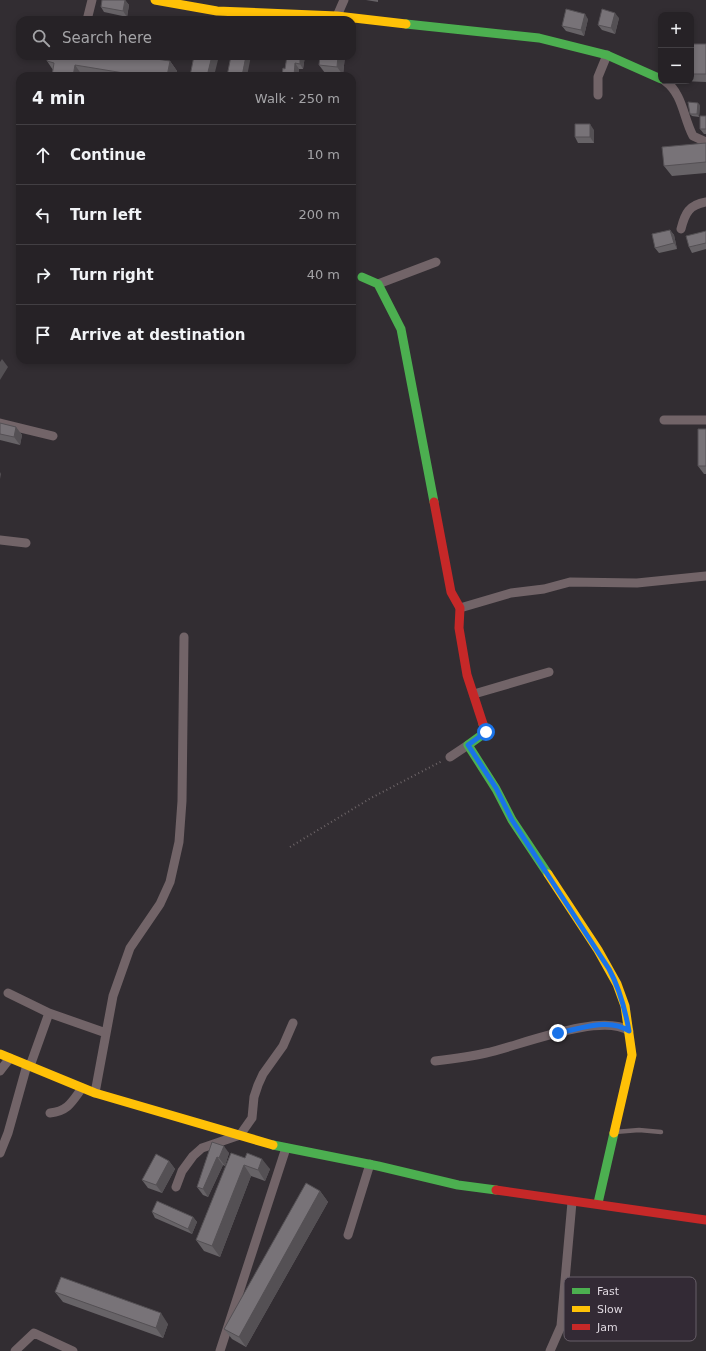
<!DOCTYPE html>
<meta charset="utf-8">
<style>
:root{--surface:#262226;--page:#322f32;--text:#f1f3f6;--muted:#a4a4a7;--line:#423f43}
body{margin:0;font-family:"DejaVu Sans",sans-serif;background:var(--page);color:var(--text)}
.controls{position:absolute;right:12px;top:12px;display:grid;overflow:hidden;border-radius:8px;box-shadow:0 2px 6px #0003}
.controls button{width:36px;height:36px;display:grid;place-items:center;padding:0;border:0;border-bottom:1px solid var(--line);background:var(--surface);color:var(--text);font:20px sans-serif}
.stop{position:absolute;width:12px;height:12px;margin:-9px;border:3px solid #1a73e8;border-radius:50%;background:#fff}
.stop.end{background:#1a73e8;border-color:#fff;box-shadow:0 1px 4px #0008}
.list{margin:0;padding:0;list-style:none}
h2{display:flex;justify-content:space-between;align-items:center;height:52px;margin:0;padding:0 16px;font-size:17px}
h2 small{font-size:13px;font-weight:400;color:var(--muted)}
.list li{display:grid;grid-template-columns:26px 1fr auto;gap:12px;align-items:center;box-sizing:border-box;height:60px;padding:0 16px;border-top:1px solid var(--line)}
.list b{display:block;font-size:15px;white-space:nowrap}
.list em{font-size:13px;font-style:normal;color:var(--muted)}
.icon{flex:none;width:22px;height:22px;fill:none;stroke:currentColor;stroke-width:2;stroke-linecap:round;stroke-linejoin:round}
.map{position:relative;flex:none;width:706px;height:1351px;overflow:hidden}
.search{position:absolute;background:var(--surface);box-shadow:0 2px 6px #0003;left:16px;top:16px;width:340px;height:44px;display:flex;align-items:center;gap:10px;box-sizing:border-box;padding:0 14px;border-radius:12px;color:var(--muted);font-size:15px}
.panel{position:absolute;background:var(--surface);box-shadow:0 2px 6px #0003;left:16px;top:72px;width:340px;height:292px;border-radius:12px}
.map>svg:first-child{display:block}
</style>
<div class="map">
<svg width="706" height="1351" viewBox="0 0 706 1351">
<rect width="100%" height="100%" fill="#322d32"/>
<g fill="none" stroke-linecap="round" stroke-linejoin="round">
<path stroke="#6e6669" stroke-width="2" stroke-dasharray="1 3" stroke-linecap="butt" d="M290 847 371 798 442 761"/>
<path stroke="#726468" stroke-width="4.5" d="M615 1132 639 1130 661 1132"/>
<path stroke="#726468" stroke-width="9" d="M337 16 344 0
M87 20 92 0
M665 81C683 94 683 117 693 136L706 142
M598 95V77L607 55
M681 229C685 213 689 205 706 202
M378 284 436 262
M664 420H706
M0 423 53 436
M0 540 26 543
M460 608 511 593 544 589 570 582 637 583 706 576
M474 694 549 672
M450 757 468 745
M8 993 49 1013 30 1066
M49 1013 106 1033
M435 1061C452 1059 469 1057 486 1053 519 1046 601 1012 629 1031
M0 1071 10 1058
M95 1093 113 996 130 948 160 904 170 882 179 842 182 801 184 637
M50 1113C68 1111 72 1102 82 1088
M0 1153 8 1133 27 1065
M176 1187 182 1171 193 1156 202 1148 240 1135 252 1118 254 1097 258 1085 263 1074 283 1046 293 1023
M348 1235 370 1164
M15 1351 34 1333 73 1351
M220 1351 286 1148
M550 1351 561 1326 572 1202"/>
<path stroke="#4caf50" stroke-width="9" d="M406 24 539 38 607 55 661 79
M362 277 378 284 401 329 434 502
M483 724 486 732 468 745 496 789 512 820 548 874
M273 1145 378 1166 458 1185 496 1190
M598 1203 614 1133"/>
<path stroke="#ffc107" stroke-width="9" d="M155 0 217 11 337 16 406 24
M548 874 598 950 617 984 625 1006 632 1055 614 1133
M0 1054 95 1093 273 1145"/>
<path stroke="#c62828" stroke-width="9" d="M434 502 451 592 460 608 459 628 467 675 483 724
M496 1190 706 1220"/>
</g>
<path fill="#676367" d="M125 0 129 5 127 17 104 12 101 7Z
M366 0H378V2Z
M619 18 615 34 602 30 598 25Z
M588 19 584 36 566 31 562 26Z
M691 44H706V82L681 81H691Z
M287 56H305L303 69H299L298 76H282L285 69Z
M320 56H345L343 75 325 73 319 65Z
M47 61H170L177 71 176 76H88L82 75V76H52L53 70Z
M700 105 699 117 692 116 690 114Z
M706 116V134H704L700 129Z
M594 130V143H578L575 137Z
M706 143V173L672 176 664 166Z
M670 230 674 235 677 249 659 253 655 248Z
M706 231V249L692 253 689 247Z
M0 423 16 427 22 435 20 445 0 440Z
M706 429V474H704L698 466Z
M212 1142 229 1153 225 1166 223 1165 208 1197 203 1195 197 1187Z
M231 1153 270 1169 265 1181 251 1176 220 1257 204 1251 196 1240Z
M169 1161 175 1169 162 1193 148 1188 142 1180Z
M320 1191 328 1202 246 1347 232 1339 224 1329Z
M152 1212 193 1217 197 1222 192 1234 155 1218Z
M55 1292 168 1324 163 1338 63 1302Z"/>
<path fill="#545054" d="M125 0 129 5 127 17 123 11Z
M615 13 619 18 615 34 611 28Z
M585 14 588 19 584 36 581 30Z
M212 56H219L214 76H207Z
M246 56H251L247 76H242Z
M300 56H305L303 69 300 64Z
M338 56H345L343 75 337 67Z
M170 61 177 71 176 76H167Z
M295 63 299 69 298 76H294Z
M75 65 82 75V76H73Z
M698 103 700 105 699 117 697 114Z
M590 124 594 130V143L590 137Z
M670 230 674 235 677 249 674 243Z
M2 359 8 367 0 380V362Z
M16 427 22 435 20 445 14 437Z
M0 472 1 474 0 479Z
M224 1146 229 1153 225 1166 219 1158Z
M217 1157 223 1165 208 1197 203 1189Z
M262 1159 270 1169 265 1181 258 1170Z
M169 1161 175 1169 162 1193 156 1185Z
M244 1165 251 1176 220 1257 212 1246Z
M320 1191 328 1202 246 1347 239 1337Z
M193 1217 197 1222 192 1234 188 1229Z
M161 1313 168 1324 163 1338 156 1328Z"/>
<path fill="#787378" stroke="#545054" d="M102 0H125L123 11 101 7Z
M566 9 585 14 581 30 562 26Z
M602 9 615 13 611 28 598 25Z
M94 18 102 20H94Z
M691 44H706V74H691Z
M47 56H136L170 61 167 76H142L75 65 73 76H52L54 63 47 61Z
M194 56H212L207 76H190Z
M231 56H246L242 76H227Z
M287 56H300V64L295 63 294 76H282L283 68 285 69Z
M320 56H338L337 67 319 65Z
M688 102 698 103 697 114H690Z
M700 116H706V129H700Z
M575 124H590V137H575Z
M706 143V162L664 166 662 147Z
M670 230 674 243 655 248 652 234Z
M706 231V243L689 247 686 236Z
M0 423 16 427 14 437 0 434Z
M698 429H706V466H698Z
M212 1142 224 1146 219 1158 217 1157 203 1189 197 1187Z
M231 1153 245 1158 247 1153 262 1159 258 1170 244 1165 212 1246 196 1240Z
M156 1154 169 1161 156 1185 142 1180Z
M306 1183 320 1191 239 1337 224 1329Z
M157 1201 193 1217 188 1229 152 1212Z
M61 1277 161 1313 156 1328 55 1292Z"/>
<g fill="none" stroke-linecap="round" stroke-linejoin="round">
<path stroke="#1a73e8" stroke-width="5" d="M486 732 468 745 496 788 512 820 609 969C620 989 625 1009 629 1031 609 1017 580 1029 558 1033"/>
</g>
<rect x="564" y="1277" width="132" height="64" rx="6" fill="#332a35" stroke="#675e68" stroke-width="1"/>
<rect x="572" y="1288" width="18" height="6" fill="#4caf50"/>
<rect x="572" y="1306" width="18" height="6" fill="#ffc107"/>
<rect x="572" y="1324" width="18" height="6" fill="#c62828"/>
<g font-size="11" fill="#dfd8e0">
<text x="597" y="1295">Fast</text>
<text x="597" y="1313">Slow</text>
<text x="597" y="1331">Jam</text>
</g>
</svg>
<div class="controls">
<button>+</button>
<button>−</button>
</div>
<div class="stop" style="left:486px;top:732px"></div>
<div class="stop end" style="left:558px;top:1033px"></div>
<div class="search"><svg class="icon" aria-label="search" viewBox="0 0 24 24"><circle cx="10" cy="10" r="6"/><path d="M15 15l6 6"/></svg>Search here</div>
<section class="panel">
<h2>4 min<small>Walk · 250 m</small></h2>
<ul class="list">
<li><svg class="icon" aria-label="ahead" viewBox="0 0 24 24"><path d="M12 20V5M6 11l6-6 6 6"/></svg><div><b>Continue</b></div><em>10 m</em></li>
<li><svg class="icon" aria-label="left" viewBox="0 0 24 24"><path d="M17 20v-9H6M10 6l-5 5 5 5"/></svg><div><b>Turn left</b></div><em>200 m</em></li>
<li><svg class="icon" aria-label="right" viewBox="0 0 24 24"><path d="M7 20v-9h11M14 6l5 5-5 5"/></svg><div><b>Turn right</b></div><em>40 m</em></li>
<li><svg class="icon" aria-label="arrive" viewBox="0 0 24 24"><path d="M6 21V4h12l-3 4 3 4H6"/></svg><div><b>Arrive at destination</b></div></li>
</ul>
</section>
</div>
